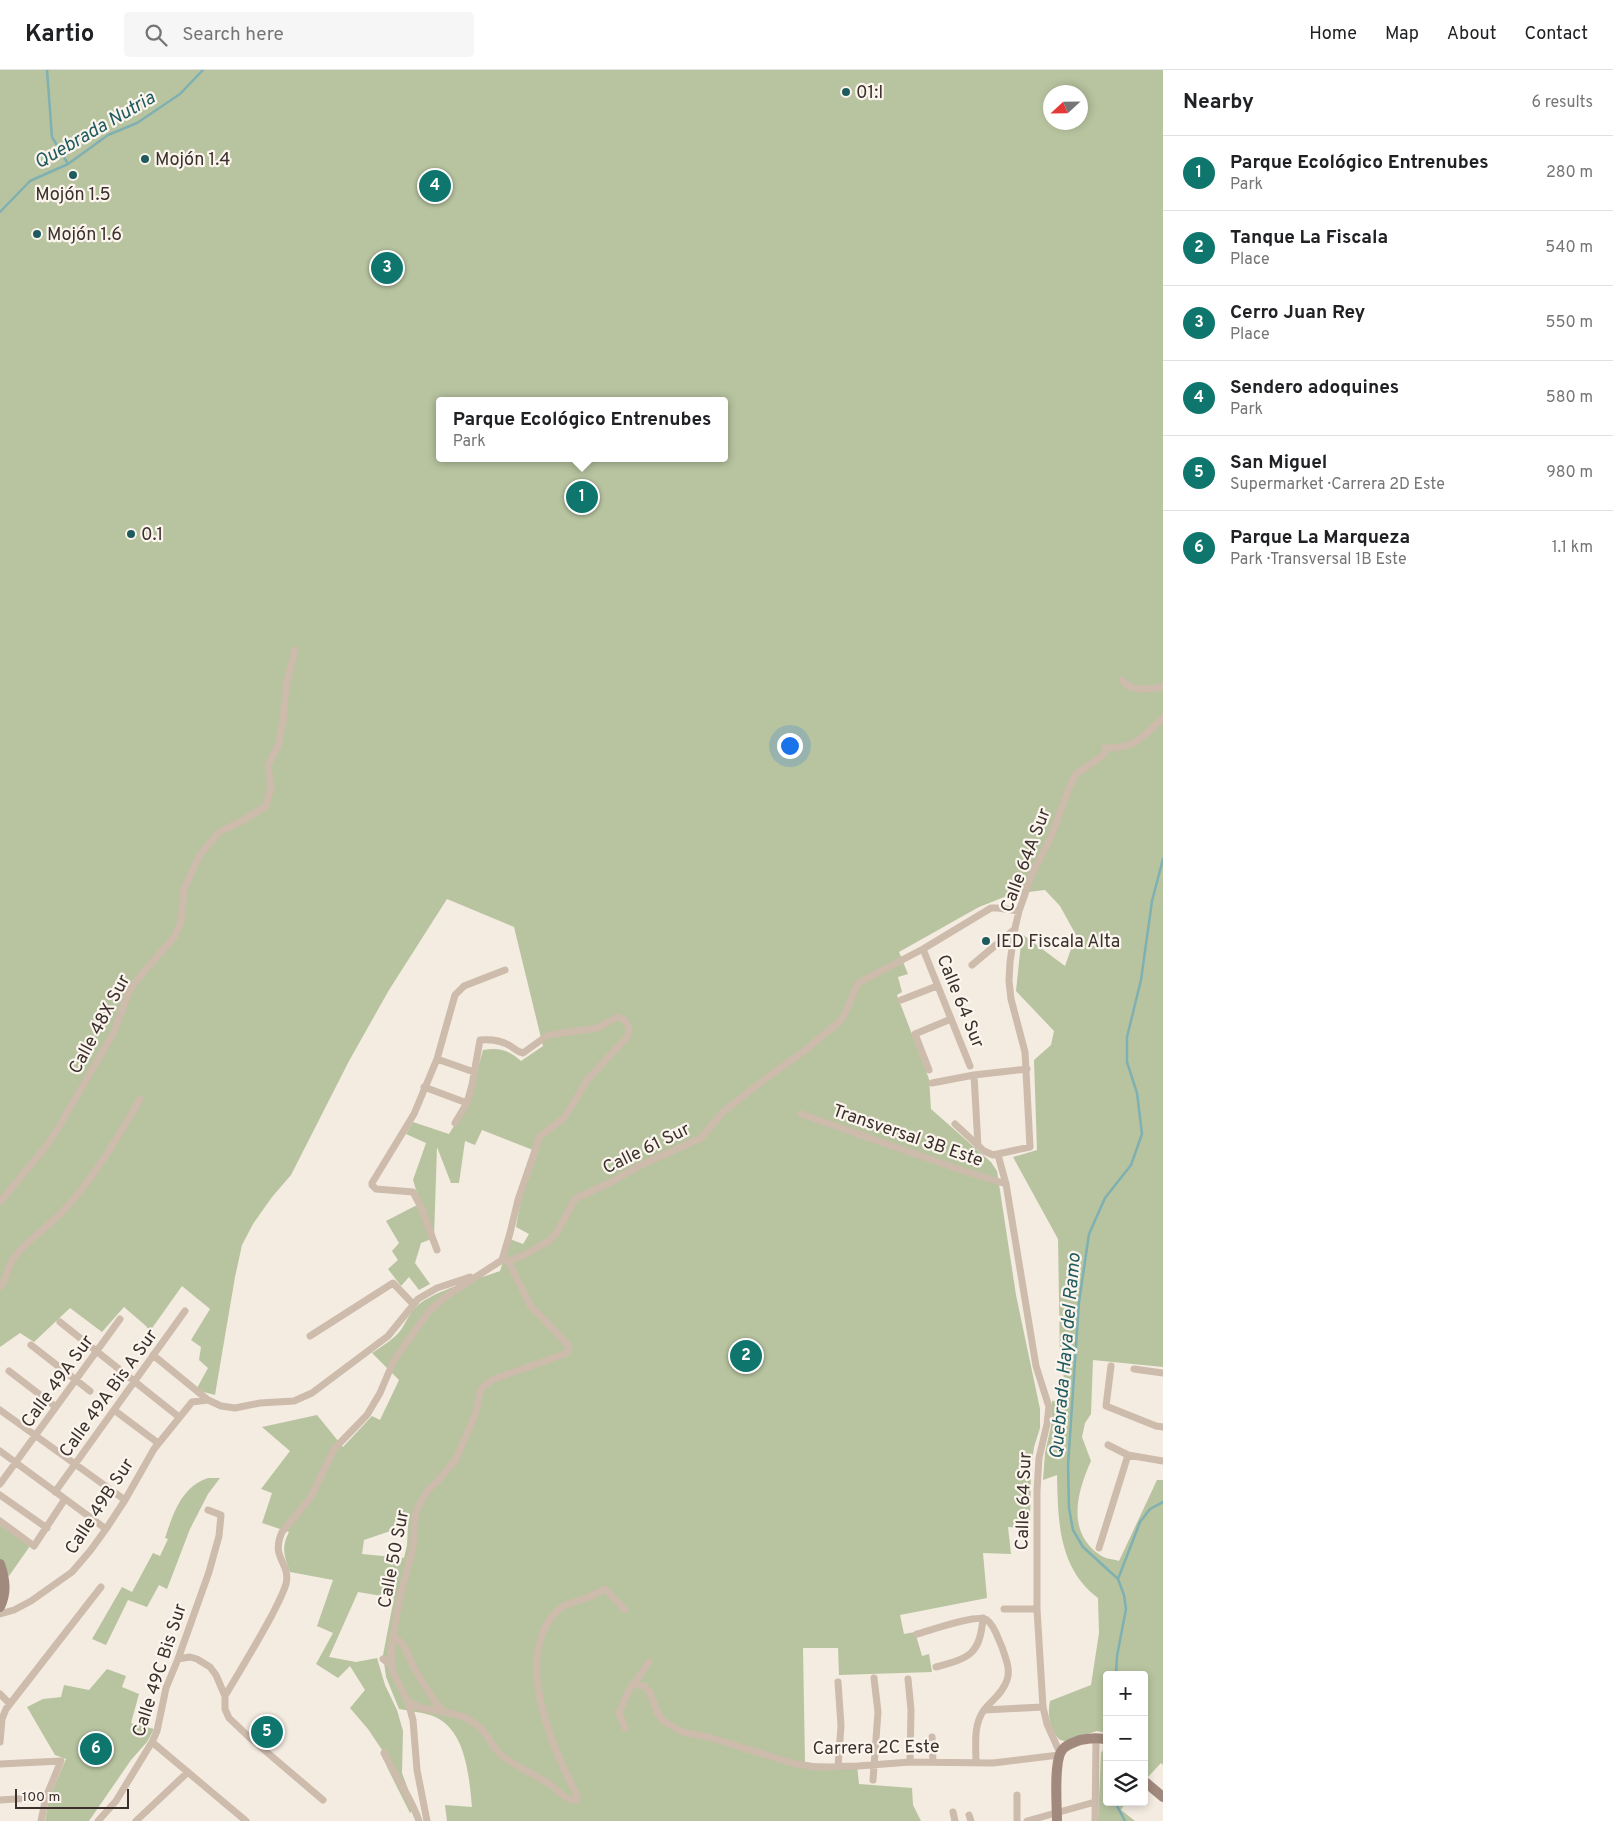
<!DOCTYPE html>
<meta charset="utf-8">
<style>
:root{--surface:#fff;--page:#f6f6f6;--text:#202124;--muted:#757577;--line:#e0e0e0;--accent:#0f766e}
body{margin:0;font-family:Overpass,sans-serif;background:var(--page);color:var(--text)}
.controls{position:absolute;right:15px;bottom:15px;display:grid;overflow:hidden;border-radius:5px;box-shadow:0 2px 8px #0003}
.controls button{width:45px;height:45px;display:grid;place-items:center;padding:0;border:0;border-bottom:1px solid var(--line);background:var(--surface);color:var(--text);font:25px sans-serif}
.compass{position:absolute;left:1043px;top:15px;width:45px;height:45px;border-radius:50%;background:var(--surface);box-shadow:0 2px 8px #0003;rotate:248deg}
.scale{position:absolute;left:15px;bottom:12px;width:114px;box-sizing:border-box;padding-left:5px;border:2px solid #3b302b;border-top:0;font-size:14px;line-height:18px;white-space:nowrap;color:#3b302b;-webkit-text-stroke:4px #fbf5ee;paint-order:stroke}
.you{position:absolute;left:789px;top:675px;width:18px;height:18px;margin:-12px;border:4px solid #fff;border-radius:50%;background:#1a73e8;box-shadow:0 0 0 8px #1a73e833}
.badge{display:grid;place-items:center;width:32px;height:32px;border-radius:50%;background:var(--accent);color:#fff;font-size:16px;font-weight:700}
.pin{position:absolute;translate:-50% -50%;border:2px solid #fff;box-shadow:0 1px 5px #0006}
.popup{position:absolute;left:436px;top:327px;width:292px;height:65px;box-sizing:border-box;display:grid;place-content:center;border-radius:5px;background:var(--surface);filter:drop-shadow(0 1px 4px #0005);font-size:16px;white-space:nowrap;color:var(--muted)}
.popup b{font-size:19px;color:var(--text)}
.popup::after{content:'';position:absolute;left:50%;top:100%;margin-left:-10px;border:10px solid transparent;border-top-color:var(--surface)}
.list{margin:0;padding:0;list-style:none}
h2{display:flex;justify-content:space-between;align-items:center;height:65px;margin:0;padding:0 20px;font-size:21px}
h2 small{font-size:16px;font-weight:400;color:var(--muted)}
.list li{display:grid;grid-template-columns:32px 1fr auto;gap:15px;align-items:center;box-sizing:border-box;height:75px;padding:0 20px;border-top:1px solid var(--line)}
.list b{display:block;font-size:19px;white-space:nowrap}
.list p{margin:0;font-size:16px;white-space:nowrap;color:var(--muted)}
.list em{font-size:16px;font-style:normal;color:var(--muted)}
.icon{flex:none;width:28px;height:28px;fill:none;stroke:currentColor;stroke-width:2;stroke-linecap:round;stroke-linejoin:round}
.map{position:relative;flex:none;width:1163px;height:1751px;overflow:hidden}
header{display:flex;align-items:center;gap:30px;box-sizing:border-box;height:70px;padding:0 25px;background:var(--surface);border-bottom:1px solid var(--line)}
header strong{font-size:24px}
nav{display:flex;gap:28px;margin-inline-start:auto;font-size:18px}
.search{width:350px;height:45px;background:var(--page);display:flex;align-items:center;gap:12px;box-sizing:border-box;padding:0 18px;border-radius:5px;color:var(--muted);font-size:19px}
main{display:flex}
aside{flex:1;background:var(--surface)}
.map>svg:first-child{display:block}
</style>
<header>
<strong>Kartio</strong>
<div class="search"><svg class="icon" aria-label="search" viewBox="0 0 24 24"><circle cx="10" cy="10" r="6"/><path d="M15 15l6 6"/></svg>Search here</div>
<nav><a>Home</a><a>Map</a><a>About</a><a>Contact</a></nav>
</header>
<main>
<div class="map">
<svg width="1163" height="1751" viewBox="0 0 1163 1751">
<rect width="100%" height="100%" fill="#f4ebe1"/>
<path fill="#b8c4a0" fill-rule="evenodd" d="M0 0H1163V1297L1093 1290 1091 1344 1085 1353 1082 1367 1091 1391C1077 1422 1066 1462 1100 1485 1105 1489 1113 1489 1119 1491L1157 1410H1163V1695L1161 1693 1148 1707 1144 1704V1605H1107V1663L1097 1661 1065 1671 1060 1670C1050 1660 1047 1645 1050 1631L1091 1615 1099 1563 1098 1528C1058 1498 1058 1450 1057 1405L1043 1410 1045 1383 1051 1356 1052 1331 1068 1330 1060 1287 1058 1169 1013 1087 1037 1080 1034 990 1051 975 1054 961 1016 921 1022 864 1065 896 1076 865 1060 836 1045 820 1012 824 979 837 899 882 908 904 898 907 902 922 897 925 929 1009 931 1039 991 1092 997 1101 1016 1225 1040 1339V1358L1034 1377 1031 1399 1030 1458 1008 1457 1011 1484 983 1483 987 1528 900 1545 904 1564 915 1562 922 1586 929 1584 932 1602 839 1605 838 1578H803L805 1693 857 1695 859 1714 912 1718 913 1735 921 1751H447L445 1735 472 1737C469 1706 466 1656 430 1645 420 1642 409 1641 399 1639L386 1607 383 1585 394 1528 358 1522 329 1587 356 1592 377 1588 385 1615 397 1640 403 1661 402 1703 415 1738 410 1743 387 1697 384 1683 368 1659 350 1638 365 1620 350 1596 338 1608 316 1594 333 1563 317 1556 333 1510 290 1502C284 1486 281 1477 289 1462L262 1453 272 1423 261 1419 290 1381 262 1357 317 1345 343 1377 372 1346 380 1350 399 1310 372 1283C382 1276 393 1270 400 1261 406 1253 409 1243 417 1236 433 1221 478 1209 500 1201L510 1169 523 1174 529 1164 516 1157 521 1129 538 1082 482 1060 475 1075 465 1071 459 1113H451L437 1077 434 1168 421 1173 415 1193 430 1214 419 1220 409 1207 401 1216 388 1199 398 1190 392 1181 399 1173 386 1151 415 1136H421L413 1110 426 1073 406 1064 413 1052 449 1064 468 1033 483 980C499 977 509 980 521 991L543 976 514 857 447 829 389 920 349 991 291 1105 272 1127 253 1154 242 1175 235 1207 215 1325 196 1320 208 1298 199 1290 201 1277 191 1270 210 1239 182 1216 150 1261 146 1256 124 1237 102 1262 70 1238 34 1272 20 1263 0 1277ZM1050 22H1080V52H1050ZM440 331H724V388H440ZM408 1455 407 1475 404 1488 362 1484 364 1470Z
M208 1408H220L208 1424 190 1459 167 1519 159 1515 147 1537 128 1530 106 1575 92 1569 122 1517 132 1522 153 1483 160 1486 168 1469 165 1468C173 1444 182 1416 208 1408Z
M0 1455 30 1476 9 1506 0 1499Z
M107 1599 126 1606 122 1617 139 1624 131 1653 154 1659 147 1672 131 1690 89 1751H45L49 1728 66 1689 55 1685 27 1637 43 1629 61 1627 64 1615 89 1620Z
M1103 1680H1107V1732H1126L1121 1740 1135 1751H1098L1101 1683Z"/>
<g fill="none" stroke-linecap="round" stroke-linejoin="round">
<path stroke="#7fb0b2" stroke-width="2.5" d="M47 0 52 67 68 94
M0 142 30 111 68 94 108 65 137 53 180 24 203 0
M1118 1509 1140 1452 1150 1439 1163 1432
M1116 1605 1117 1586 1126 1539 1124 1525 1118 1509 1083 1477 1073 1460 1069 1438 1068 1395 1079 1232 1089 1164 1105 1128 1131 1095 1142 1064 1137 1023 1127 992V967L1141 910 1152 831 1163 789
M1115 1732 1125 1751"/>
<path stroke="#cdbbac" stroke-width="7" d="M1122 610C1130 622 1151 620 1163 616
M923 879 970 996
M972 895 1015 859
M901 930 937 916
M437 989 474 1002
M929 1000 915 964 951 949
M974 1005 978 1076
M932 1013 974 1005 1027 999
M424 1017 467 1033
M801 1044 958 1099 1006 1114
M955 1054 984 1081 993 1085 1030 1077 1025 982 1011 929 1009 911 1010 892 1015 858 1019 841 1032 804 1051 767 1069 718 1076 704 1101 687 1105 683V678C1137 678 1141 668 1163 648
M998 1085 1006 1114 1036 1296 1049 1337 1047 1354 1039 1388 1037 1421V1539L1043 1637 1047 1654 1060 1683
M0 1132 47 1075 60 1055 114 962 129 921 136 911 175 866 181 851 184 819 199 786 219 762 242 751 266 736 271 718 268 695 278 676 283 652 286 615 295 580
M437 1180 421 1137 413 1122 376 1119 372 1115V1113L414 1044 437 989 455 925 464 916 505 900
M505 1191H508L522 1186 549 1171 557 1162 575 1129 615 1110 639 1096 701 1068 723 1042 765 1009 803 982 839 952 844 946 858 913 923 879 991 838H998L1019 841
M0 1217C7 1209 7 1198 13 1189 26 1171 48 1157 63 1141 94 1108 118 1067 140 1029
M60 1252 179 1347
M310 1266 393 1213 413 1234
M31 1275 90 1321
M153 1285 208 1330 221 1336 235 1338 260 1333 294 1331 312 1323 388 1266 418 1229 437 1218 470 1207
M1111 1296 1106 1336 1156 1356 1163 1357
M1134 1299 1163 1303
M9 1301 56 1337
M0 1340 125 1430
M114 1340 158 1373
M1108 1375 1128 1385 1163 1391
M0 1381 106 1459
M0 1414 120 1249
M55 1422 185 1241
M0 1425 47 1458
M0 1451 34 1476 65 1429
M1099 1478 1128 1385
M1004 1539H1037
M0 1544 14 1540 31 1531 72 1502 90 1481 106 1459 125 1430 154 1379 192 1332 208 1330
M917 1564C929 1561 978 1543 987 1550 995 1556 998 1569 1002 1577 1005 1587 1011 1599 1007 1610 1003 1623 992 1630 984 1640 973 1655 976 1675 976 1693
M393 1567C406 1573 408 1586 414 1598 418 1605 435 1633 441 1639 446 1644 452 1643 458 1645 466 1647 472 1651 478 1656 487 1663 491 1675 499 1683 514 1697 534 1703 551 1715 559 1721 566 1731 576 1730L577 1725C552 1678 513 1588 556 1542 564 1533 581 1531 591 1526 596 1524 600 1521 605 1519L625 1540
M178 1589 190 1587 197 1589 210 1597 216 1605 225 1626V1639L229 1648 249 1667 323 1730
M383 1589 392 1596
M936 1597C969 1588 980 1585 983 1548
M908 1609 911 1640 910 1692
M633 1614 644 1616 650 1622 658 1644 662 1650 682 1662 712 1668 792 1693 815 1697 858 1696 910 1692 993 1693 1059 1685
M0 1624 10 1634
M225 1626C241 1599 257 1573 272 1545 277 1535 283 1524 286 1514 291 1492 270 1489 282 1462L311 1427 334 1379 367 1345 380 1323 394 1290 430 1240 448 1225 502 1190 510 1163 518 1130 540 1066 564 1048 588 1009 627 967C631 958 628 949 617 947L598 958 548 965 523 983C518 982 516 980 512 977 502 970 491 969 480 970L472 1015 467 1033 455 1053
M408 1632 421 1638 444 1642
M984 1640 1043 1637
M625 1658 619 1643 629 1620 649 1592
M932 1667 933 1692
M0 1672 2 1649 6 1639 101 1517
M152 1672 246 1751
M384 1683C395 1706 411 1727 419 1751
M0 1694 61 1691 46 1727 41 1751
M838 1696 841 1656 838 1612
M873 1710 878 1642 874 1608
M1017 1725V1751
M0 1730 46 1727
M953 1742 955 1751
M969 1745 971 1751
M98 1751 116 1731 152 1672 157 1661 166 1618 178 1589 209 1502 219 1466 221 1445 208 1440
M136 1751 188 1702
M427 1751 417 1700 413 1650 408 1632 393 1602 391 1581 399 1530 413 1478 415 1447 418 1437 428 1420 437 1412 456 1389 476 1342 480 1321 484 1316 494 1309 565 1284 569 1280 568 1275 530 1235 508 1191
M1027 1751 1095 1732
M1095 1751 1096 1668"/>
<path stroke="#a18a7d" stroke-width="10" d="M0 1494C5 1509 7 1522 0 1537
M1144 1711 1163 1727
M1057 1751C1057 1736 1053 1689 1063 1679 1067 1674 1075 1672 1080 1670 1090 1668 1098 1667 1107 1670"/>
</g>
<g fill="#1f5a5e" stroke="#fbf5ee" stroke-width="2">
<circle cx="846" cy="22" r="5"/>
<circle cx="145" cy="89" r="5"/>
<circle cx="73" cy="105" r="5"/>
<circle cx="37" cy="164" r="5"/>
<circle cx="131" cy="464" r="5"/>
<circle cx="986" cy="871" r="5"/>
</g>
<g text-anchor="middle" stroke-width="4.5" stroke-linejoin="round" paint-order="stroke">
<g font-size="18" fill="#3b302b" stroke="#fbf5ee" text-anchor="start">
<text x="856" y="28">01:I</text>
<text x="155" y="95">Mojón 1.4</text>
<text x="73" y="130" text-anchor="middle">Mojón 1.5</text>
<text x="47" y="170">Mojón 1.6</text>
<text x="141" y="470">0.1</text>
<text x="996" y="877">IED Fiscala Alta</text>
</g>
<g font-size="18" fill="#3b302b" stroke="#fbf5ee">
<text transform="translate(1025 790) rotate(-69)" y="6">Calle 64A Sur</text>
<text transform="translate(961 931) rotate(68)" y="6">Calle 64 Sur</text>
<text transform="translate(99 954) rotate(-62)" y="6">Calle 48X Sur</text>
<text transform="translate(908 1065) rotate(19)" y="6">Transversal 3B Este</text>
<text transform="translate(646 1078) rotate(-26)" y="6">Calle 61 Sur</text>
<text transform="translate(57 1311) rotate(-54)" y="6">Calle 49A Sur</text>
<text transform="translate(108 1323) rotate(-54)" y="6">Calle 49A Bis A Sur</text>
<text transform="translate(1023 1431) rotate(-88)" y="6">Calle 64 Sur</text>
<text transform="translate(99 1436) rotate(-57)" y="6">Calle 49B Sur</text>
<text transform="translate(393 1489) rotate(-79)" y="6">Calle 50 Sur</text>
<text transform="translate(159 1600) rotate(-72)" y="6">Calle 49C Bis Sur</text>
<text transform="translate(876 1677) rotate(-1)" y="6">Carrera 2C Este</text>
</g>
<g font-size="19" font-style="italic" fill="#1f5a5e" stroke="#fbf5ee">
<text transform="translate(94 59) rotate(-30)" y="7">Quebrada Nutria</text>
<text transform="translate(1064 1286) rotate(-85)" y="7">Quebrada Haya del Ramo</text>
</g>
</g>
</svg>
<div class="controls">
<button>+</button>
<button>−</button>
<button><svg class="icon" aria-label="layers" viewBox="0 0 24 24"><path d="M12 4l9 5-9 5-9-5zM3 14l9 5 9-5"/></svg></button>
</div>
<svg class="compass" viewBox="-18 -18 36 36"><path d="M0-13l5 13h-10z" fill="#e53935"/><path d="M0 13l5-13h-10z" fill="#757577"/></svg>
<div class="scale">100 m</div>
<div class="you"></div>
<div class="pin badge" style="left:582px;top:427px">1</div>
<div class="popup"><b>Parque Ecológico Entrenubes</b>Park</div>
<div class="pin badge" style="left:746px;top:1286px">2</div>
<div class="pin badge" style="left:387px;top:198px">3</div>
<div class="pin badge" style="left:435px;top:116px">4</div>
<div class="pin badge" style="left:267px;top:1662px">5</div>
<div class="pin badge" style="left:96px;top:1679px">6</div>
</div>
<aside>
<h2>Nearby<small>6 results</small></h2>
<ul class="list">
<li><span class="badge">1</span><div><b>Parque Ecológico Entrenubes</b><p>Park</p></div><em>280 m</em></li>
<li><span class="badge">2</span><div><b>Tanque La Fiscala</b><p>Place</p></div><em>540 m</em></li>
<li><span class="badge">3</span><div><b>Cerro Juan Rey</b><p>Place</p></div><em>550 m</em></li>
<li><span class="badge">4</span><div><b>Sendero adoquines</b><p>Park</p></div><em>580 m</em></li>
<li><span class="badge">5</span><div><b>San Miguel</b><p>Supermarket · Carrera 2D Este</p></div><em>980 m</em></li>
<li><span class="badge">6</span><div><b>Parque La Marqueza</b><p>Park · Transversal 1B Este</p></div><em>1.1 km</em></li>
</ul>
</aside>
</main>
